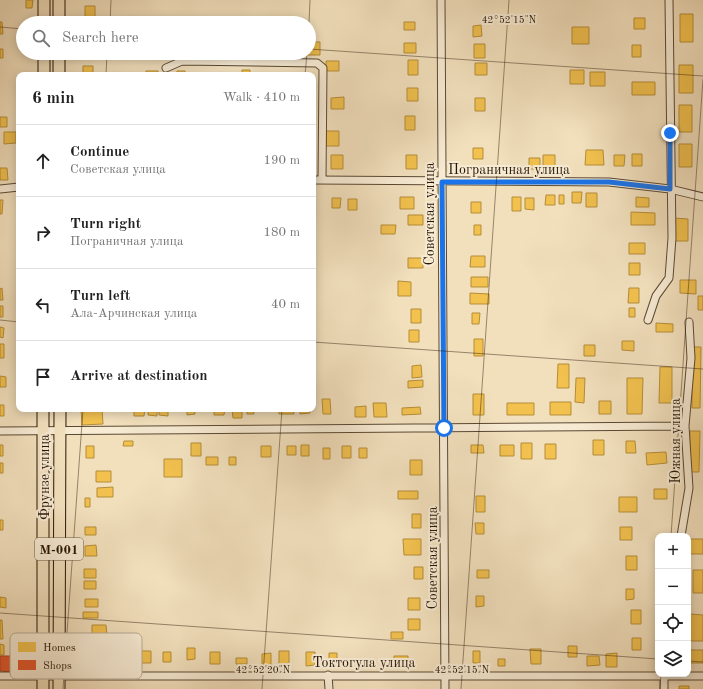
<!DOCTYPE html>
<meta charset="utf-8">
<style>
:root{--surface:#fff;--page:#f6f6f6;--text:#222;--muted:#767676;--line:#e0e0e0}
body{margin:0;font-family:"Old Standard TT",serif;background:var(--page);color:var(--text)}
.controls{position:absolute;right:12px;bottom:12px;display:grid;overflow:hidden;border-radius:8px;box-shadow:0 2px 10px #0003}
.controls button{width:36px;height:36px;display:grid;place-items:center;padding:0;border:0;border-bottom:1px solid var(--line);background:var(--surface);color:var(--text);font:20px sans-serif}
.stop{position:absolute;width:12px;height:12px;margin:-9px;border:3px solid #1a73e8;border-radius:50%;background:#fff}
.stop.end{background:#1a73e8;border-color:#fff;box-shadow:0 1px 4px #0008}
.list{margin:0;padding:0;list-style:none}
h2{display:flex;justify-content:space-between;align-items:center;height:52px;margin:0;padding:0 16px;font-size:17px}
h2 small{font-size:13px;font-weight:400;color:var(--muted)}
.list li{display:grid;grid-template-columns:26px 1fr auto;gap:12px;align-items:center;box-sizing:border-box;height:72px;padding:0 16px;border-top:1px solid var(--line)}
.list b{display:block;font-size:15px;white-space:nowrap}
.list p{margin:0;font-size:13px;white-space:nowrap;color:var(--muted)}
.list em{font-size:13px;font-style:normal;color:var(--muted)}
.icon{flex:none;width:22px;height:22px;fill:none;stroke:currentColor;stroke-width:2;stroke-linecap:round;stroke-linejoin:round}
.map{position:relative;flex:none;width:703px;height:689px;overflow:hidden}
.search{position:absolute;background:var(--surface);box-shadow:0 2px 10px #0003;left:16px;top:16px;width:300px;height:44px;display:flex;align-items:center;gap:10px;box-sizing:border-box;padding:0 14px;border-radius:22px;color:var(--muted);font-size:15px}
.panel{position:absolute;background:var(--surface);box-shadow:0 2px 10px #0003;left:16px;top:72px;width:300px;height:340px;border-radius:8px}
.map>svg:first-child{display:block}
</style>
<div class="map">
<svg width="703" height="689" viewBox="0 0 703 689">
<rect width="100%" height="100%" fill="#f2e0bd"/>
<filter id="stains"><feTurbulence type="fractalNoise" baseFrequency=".005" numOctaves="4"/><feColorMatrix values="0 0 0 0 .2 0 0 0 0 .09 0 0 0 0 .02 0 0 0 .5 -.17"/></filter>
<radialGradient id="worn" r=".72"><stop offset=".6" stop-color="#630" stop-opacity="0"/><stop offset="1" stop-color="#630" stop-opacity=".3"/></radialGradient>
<path fill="#f2c14e" stroke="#b58d38" d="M26 0H33L32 8H26Z
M85 6H95V17H85Z
M680 14H693V42H680Z
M634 18H645V29H634Z
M0 22H2L3 34H0Z
M404 22H415V30H404Z
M481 25 482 36 473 37V26Z
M572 27H589V44H572Z
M309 42H320V55H306V53H309Z
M404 43H416V53H404Z
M474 44H485V58H474Z
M632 45H641V57H632Z
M0 49H3V58H0Z
M83 53H93V59H83Z
M179 53H191V57H179Z
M408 60H418V75H408Z
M326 61H339V71H326Z
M475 63H487V75H475Z
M679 65H693V93H679Z
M83 66H93V75H83Z
M242 70H250V75H242Z
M570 70H584V84H570Z
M146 71H158V75H146Z
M177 71H185V75H177Z
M590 72H605V86H590Z
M632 82H655V95H632Z
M407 88H418V101H407Z
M344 97V109H331V98Z
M475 98H485V111H475Z
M679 105H692V132H679Z
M405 116H415V130H405Z
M0 117H7V127H0Z
M326 131H339V146H326Z
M4 132H16V143L4 144Z
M679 144H692V167H679Z
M473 148H483V159H473Z
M586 150H603L604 165H585Z
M632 154H642V166H632Z
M331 155H343V169H331Z
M406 155H417V169H406Z
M543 155H555V169H543Z
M614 155H625L624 166H614Z
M529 158H540V169H529Z
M0 168H7L8 180H0Z
M572 192H582L581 203H572Z
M586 193H597V207H586Z
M546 195H555V205H545Z
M559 195H564V204H559Z
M400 197H414V209H400Z
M512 197H521V211H512Z
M636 197 649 198V207H636Z
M332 198H341L340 208H332Z
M525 198H534V210L525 209Z
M348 199H357V210H348Z
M0 200H3L2 214H0Z
M471 202H481V213H471Z
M631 212 655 213V225H631Z
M408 215H423V225H408Z
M674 218 688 219V241H674Z
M381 225H396L395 234H381Z
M474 225H481V235H474Z
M629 243H645V254H629Z
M471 256H485V267H470Z
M408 258H423V268H408Z
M629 263H640V275H629Z
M471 277H488V287H471Z
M680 280H696V294L680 293Z
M398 281 411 282V296H398Z
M2 288 3 300H0V289Z
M629 288H639V303H628Z
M470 293 489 294V304H470Z
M698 296H703V310H698Z
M0 306H3V317H0Z
M629 308H635V317H629Z
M411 309H421V323H411Z
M472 313H480L479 324H472Z
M656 323 673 324V332H656Z
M0 327 4 328 3 338 0 337Z
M409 330H419V342H409Z
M474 339H483V356H474Z
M622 341H634V351L622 350Z
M0 344H4V358H0Z
M584 345H595V356H584Z
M692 347H701L700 408H692Z
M558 364H569V388H557Z
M421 365 422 377 412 378V366Z
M660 367H672V403H659Z
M0 376 6 377V387H0Z
M576 378H585L584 403 575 402Z
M627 378H643L642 414H627Z
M423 380V387L408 388V381Z
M473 394H484V415H473Z
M322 399H330L331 414H323Z
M599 401H611V414H599Z
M550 402H571V415H550Z
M373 403H386L387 417H374Z
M507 403H534V415H507Z
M0 405H4V416H0Z
M366 406V417H355V407Z
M420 407 421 414 402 415V408Z
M81 409H102L103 424 82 425Z
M134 409H145L144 416H134Z
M148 409H157V416L148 415Z
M159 409H168V416L159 415Z
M187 409H194L195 414 187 415Z
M214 409H225L224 415H214Z
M232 409H242V418H233Z
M247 409H253L254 414H247Z
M279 409H293L294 414H279Z
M300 409H310V413L300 414Z
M690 431H700L699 472H689Z
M593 440H604V455H593Z
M124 441H133V446H123Z
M626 441H635L636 453H626Z
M191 443H201V456H191Z
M521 443H532V459H521Z
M545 444H556V459H545Z
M0 445H3V456H0Z
M301 445H309V456H301Z
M471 445H483L484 453H471Z
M500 445H514V456H500Z
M86 446H94V458H86Z
M261 446H271V457H261Z
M287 446H296V455H287Z
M342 446H351V458H342Z
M323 448H330V459H323Z
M359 448H367V458H359Z
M666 452 667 463 647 465 646 453Z
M206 457H218V465H206Z
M229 457H236V465H229Z
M164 459H182V477H164Z
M410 460H422V475H410Z
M0 463H3V473H0Z
M96 471H111V482H96Z
M113 487V497H97V488Z
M654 489H667V499H654Z
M398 491H418V499H398Z
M476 496H485V512H476Z
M619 497H637V512H619Z
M85 498H90V507H85Z
M412 514H421V528H412Z
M0 520H3V530H0Z
M475 523H484V534H476Z
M85 527H96V535H85Z
M620 527H632V540H620Z
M403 539H421V555H404Z
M689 539H703V554H689Z
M96 545 97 556H85V546Z
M626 556H637V570H626Z
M414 567H423V579H414Z
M84 569H96V578H84Z
M477 570H489V578H477Z
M693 570H703V593H693Z
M84 581H96V589H84Z
M626 589H634V599L626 600Z
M476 596H484V606L476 607Z
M0 597 6 598V608L0 607Z
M408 598H420V610H408Z
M85 599H98V607H85Z
M631 610H641V624H631Z
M83 612H98V618H83Z
M690 614 703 615V641H689Z
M408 619H420V630H408Z
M0 620H2L3 639H0Z
M92 625H106L107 636H92Z
M391 632H403V639H391Z
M632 638H641V650H632Z
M0 644 4 645V655H0Z
M568 646H577V657H568Z
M187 648H195V659L187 660Z
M530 649H541V664H531Z
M690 650H703V663H690Z
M141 651H151V663H141Z
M279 651H289V664H279Z
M473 651H480V663H473Z
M163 652H171V662H163Z
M210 652H220V664H210Z
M306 652H315V665L306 666Z
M271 653V666H262V654Z
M329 653H337V665H329Z
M617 653V667H606V654Z
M394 656H408V666H394Z
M587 656H599L600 665 587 666Z
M236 658H247V664H236Z
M498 659H505V666H498Z
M679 686H689V689H679Z"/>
<path fill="#e4572e" stroke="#ab4322" d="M0 656H13L12 672 0 671Z"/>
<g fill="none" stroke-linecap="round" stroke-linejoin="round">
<g stroke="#5a4833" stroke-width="9">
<path id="minor" d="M441 0 445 689
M166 68 182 61 317 63 323 68 322 180
M313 180 609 182 670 189 703 197
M0 189 19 187
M648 320 656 296 669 278 672 238 669 0
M0 431 685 426
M681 536 689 488 685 426 691 358 689 322
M328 675 329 689
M0 676H703
M664 689V674"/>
</g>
<g stroke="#271505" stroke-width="13">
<path id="primary" d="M59 0V23
M44 23V0
M59 53V75
M44 75V53
M43 689V409
M59 689 60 409"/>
</g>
<use href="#minor" stroke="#f7ebd4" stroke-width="7"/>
<use href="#primary" stroke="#f2e0bd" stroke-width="11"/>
</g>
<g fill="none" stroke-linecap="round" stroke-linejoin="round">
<path stroke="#1a73e8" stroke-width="5" d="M444 428 442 182H609L670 189V133"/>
</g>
<path fill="none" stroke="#271505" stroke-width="1" stroke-opacity="0.45" d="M110 23 111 0M309 23 310 0M0 27 23 29M309 49 703 76M106 75 107 53M305 75 307 53M0 320 19 322M313 342 703 369M671 536 703 79M0 613 658 659M688 661 703 662M63 689 83 409M262 689 282 409M461 689 509 0M660 689 661 674"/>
<g text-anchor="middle" stroke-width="4" stroke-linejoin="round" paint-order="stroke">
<rect fill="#f7ebd4" stroke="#655543" stroke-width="1" x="35" y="538" width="48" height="22" rx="3"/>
<g font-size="13" font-weight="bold" fill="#271505">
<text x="59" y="554">M-001</text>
</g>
<g font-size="14" fill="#271505" stroke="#f7ebd4">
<text x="509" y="174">Пограничная улица</text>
<text transform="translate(429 214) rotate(-90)" y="5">Советская улица</text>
<text transform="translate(675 441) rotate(-90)" y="5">Южная улица</text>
<text transform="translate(44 477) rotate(-90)" y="5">Фрунзе улица</text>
<text transform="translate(432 558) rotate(-90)" y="5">Советская улица</text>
<text x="364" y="667">Токтогула улица</text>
</g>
</g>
<rect x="10" y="633" width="132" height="46" rx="6" fill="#f7ebd4" stroke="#b9ab96" stroke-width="1"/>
<rect x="18" y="642" width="18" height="10" fill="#f2c14e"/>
<rect x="18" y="660" width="18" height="10" fill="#e4572e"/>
<g font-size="11" fill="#271505">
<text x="43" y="651">Homes</text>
<text x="43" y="669">Shops</text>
</g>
<g font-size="10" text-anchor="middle" fill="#271505" stroke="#f7ebd4" stroke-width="4" stroke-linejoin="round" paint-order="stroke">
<text x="509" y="23">42°52'15"N</text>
<text x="263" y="673">42°52'20"N</text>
<text x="462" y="673">42°52'15"N</text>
</g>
<rect width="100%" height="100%" filter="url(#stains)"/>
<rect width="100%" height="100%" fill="url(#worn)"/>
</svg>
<div class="controls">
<button>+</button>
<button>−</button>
<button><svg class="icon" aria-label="locate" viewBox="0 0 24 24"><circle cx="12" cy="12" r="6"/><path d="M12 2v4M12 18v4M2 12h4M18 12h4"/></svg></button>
<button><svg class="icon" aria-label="layers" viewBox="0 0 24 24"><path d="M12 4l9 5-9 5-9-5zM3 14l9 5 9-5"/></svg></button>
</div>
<div class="stop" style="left:444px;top:428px"></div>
<div class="stop end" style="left:670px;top:133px"></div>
<div class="search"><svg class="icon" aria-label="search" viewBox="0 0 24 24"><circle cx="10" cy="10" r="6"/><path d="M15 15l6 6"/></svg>Search here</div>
<section class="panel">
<h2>6 min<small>Walk · 410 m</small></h2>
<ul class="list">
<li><svg class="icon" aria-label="ahead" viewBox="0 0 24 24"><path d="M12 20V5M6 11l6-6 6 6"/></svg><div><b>Continue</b><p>Советская улица</p></div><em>190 m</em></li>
<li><svg class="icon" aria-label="right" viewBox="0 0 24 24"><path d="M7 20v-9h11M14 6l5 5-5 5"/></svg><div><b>Turn right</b><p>Пограничная улица</p></div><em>180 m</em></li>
<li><svg class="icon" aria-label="left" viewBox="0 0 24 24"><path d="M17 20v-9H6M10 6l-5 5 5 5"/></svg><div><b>Turn left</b><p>Ала-Арчинская улица</p></div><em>40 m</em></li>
<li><svg class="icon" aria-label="arrive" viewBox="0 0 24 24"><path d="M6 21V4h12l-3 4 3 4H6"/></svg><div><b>Arrive at destination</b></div></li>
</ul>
</section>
</div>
